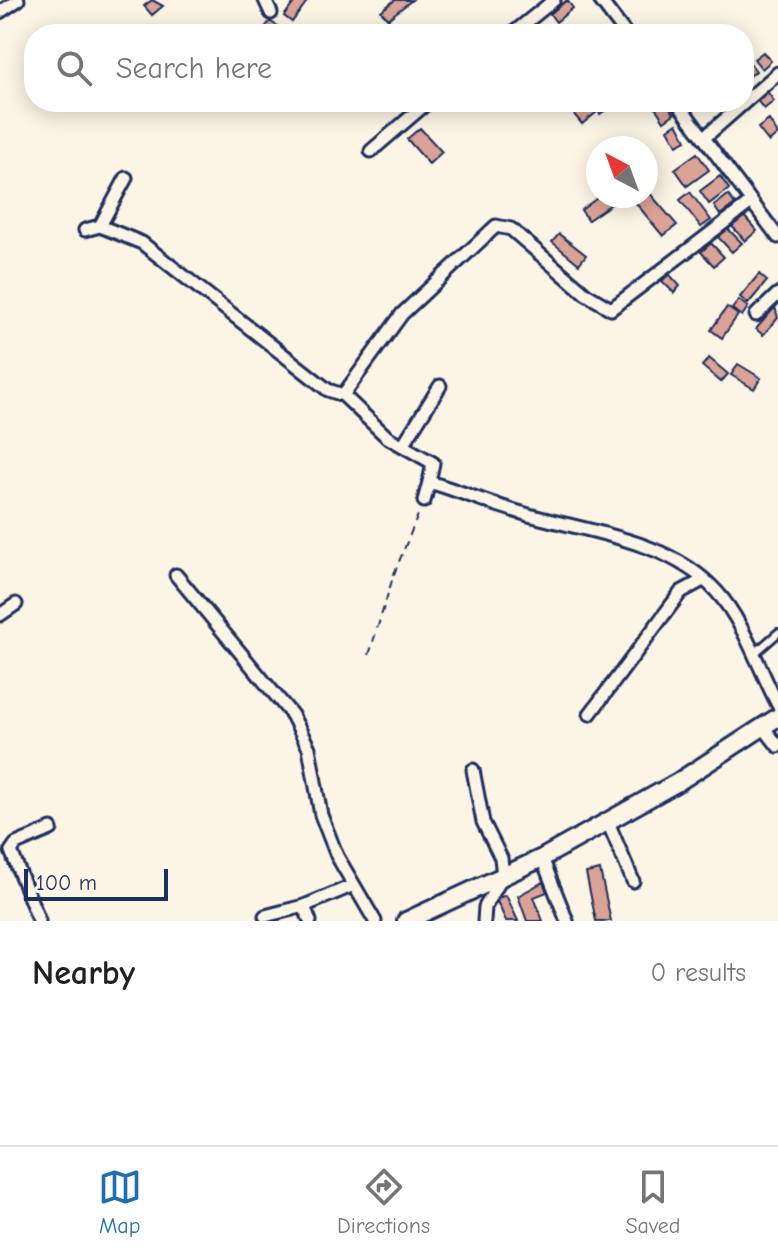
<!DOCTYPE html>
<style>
:root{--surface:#fff;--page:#f6f6f6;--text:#202124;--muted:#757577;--line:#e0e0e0;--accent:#1f6fb2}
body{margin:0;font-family:"Comic Neue",sans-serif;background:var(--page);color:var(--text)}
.compass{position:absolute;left:586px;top:136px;width:72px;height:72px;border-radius:50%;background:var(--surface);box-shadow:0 4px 20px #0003;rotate:319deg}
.scale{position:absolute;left:24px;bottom:20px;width:144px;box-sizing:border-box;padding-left:8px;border:4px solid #1b2f5e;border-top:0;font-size:22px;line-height:28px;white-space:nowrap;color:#1b2f5e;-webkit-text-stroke:6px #fcf5e5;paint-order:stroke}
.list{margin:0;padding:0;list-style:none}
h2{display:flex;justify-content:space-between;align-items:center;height:104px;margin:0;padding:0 32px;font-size:34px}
h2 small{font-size:26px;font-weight:400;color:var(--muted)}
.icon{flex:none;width:44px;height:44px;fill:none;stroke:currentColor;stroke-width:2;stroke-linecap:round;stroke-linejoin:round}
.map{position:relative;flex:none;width:778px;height:921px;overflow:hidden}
.search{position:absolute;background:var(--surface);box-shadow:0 4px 20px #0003;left:24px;right:24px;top:24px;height:88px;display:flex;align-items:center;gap:20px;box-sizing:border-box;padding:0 28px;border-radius:32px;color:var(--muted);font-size:30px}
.sheet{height:224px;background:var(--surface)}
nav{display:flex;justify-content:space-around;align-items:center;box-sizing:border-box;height:112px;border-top:2px solid var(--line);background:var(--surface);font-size:22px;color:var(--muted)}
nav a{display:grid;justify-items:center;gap:4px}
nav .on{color:var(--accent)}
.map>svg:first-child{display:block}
</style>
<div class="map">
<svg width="778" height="921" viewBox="0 0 778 921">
<rect width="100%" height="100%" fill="#fcf5e5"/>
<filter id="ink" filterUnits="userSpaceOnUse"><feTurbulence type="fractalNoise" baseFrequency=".0125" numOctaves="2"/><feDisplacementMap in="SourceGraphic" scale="16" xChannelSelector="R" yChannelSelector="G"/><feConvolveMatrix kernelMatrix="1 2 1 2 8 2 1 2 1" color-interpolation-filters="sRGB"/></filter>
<g filter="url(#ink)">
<path fill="#dba296" stroke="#1b2f5e" stroke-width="2" d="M152 0 163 6 152 15 144 6Z
M296 0H308L292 22 284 16Z
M395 0H412L388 19 381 11Z
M567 0 573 8 556 22 550 14Z
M270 21 280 28 276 34H260Z
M763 52 771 61 762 69 754 59Z
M744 55 756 71 746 79 744 76Z
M766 90 774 101 764 109 756 99Z
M585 102 597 112 582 124 572 112Z
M592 102H612L614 104 600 114Z
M666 102 674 114 664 121 653 104Z
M769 120 778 134 769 142 758 128Z
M677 123 686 140 677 145 668 129Z
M420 128 442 152 429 164 407 139Z
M697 153 709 170 687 186 675 169Z
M720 176 729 189 709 204 700 191Z
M647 190 677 225 663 236 634 201 646 196Z
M690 192 711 220 701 227 680 200Z
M728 195 735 204 720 215 714 206Z
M600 196H623L588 220 581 210Z
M743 215 757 231 745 241 731 225Z
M727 228 742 243 732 252 718 237Z
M559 234 586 255 579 264 552 242Z
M711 243 724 257 714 266 701 252Z
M669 274 680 286 674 293 662 281Z
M759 274 767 281 748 304 740 297Z
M739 300 748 307 742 316 732 309Z
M727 307 738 315 722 338 711 330Z
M775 307 778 318 763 335 756 329Z
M709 358 728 374 721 382 702 366Z
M738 364 761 378 754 389 731 375Z
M600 870 611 921H596L586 873Z
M543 882 547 892 534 897 543 921H527L518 896Z
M506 895 518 921H506L496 899Z"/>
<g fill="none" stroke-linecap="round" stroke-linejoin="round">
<g stroke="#1b2f5e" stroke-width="12">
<path id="lane" d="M755 653 778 633"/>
</g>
<g stroke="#1b2f5e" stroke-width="17">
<path id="street" d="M265 0 271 13
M600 0 626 34
M0 12 18 0
M512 34 554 0
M677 102 778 237
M705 137 778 73
M371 151 428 102
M100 226 126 178
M85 230 100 226 142 243 328 390 343 395 387 437 433 463 429 482C460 491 490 504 522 513 586 532 670 539 717 592 744 622 759 669 778 705
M756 315 778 294
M343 395 402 314 496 226 511 229 586 294 611 309 750 203
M403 445 440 386
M424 501 429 482
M176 575 292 715 309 748 321 815 337 856 375 921
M0 615 16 604
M590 714 681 592 703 580
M764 728 778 746
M473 770 483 822 501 858 503 876 485 907 484 921
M607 820 633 881
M542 858 567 921
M304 906 354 885
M265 916 304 906 310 921
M39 921 11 851 16 844 51 829"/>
</g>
<g stroke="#1b2f5e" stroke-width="22">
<path id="secondary" d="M406 921 542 858 678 782 778 717"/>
</g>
<path stroke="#1b2f5e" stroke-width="2" stroke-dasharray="8 6" stroke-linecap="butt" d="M369 655 394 574 420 510"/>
<use href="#lane" stroke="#fcf5e5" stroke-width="6"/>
<use href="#street" stroke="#fcf5e5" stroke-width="11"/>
<use href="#secondary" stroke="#fcf5e5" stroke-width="16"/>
</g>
</g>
</svg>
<svg class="compass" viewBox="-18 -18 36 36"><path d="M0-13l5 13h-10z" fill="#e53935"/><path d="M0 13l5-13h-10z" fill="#757577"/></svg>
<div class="scale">100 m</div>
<div class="search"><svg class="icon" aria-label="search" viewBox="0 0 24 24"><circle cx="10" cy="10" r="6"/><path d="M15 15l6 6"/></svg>Search here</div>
</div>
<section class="sheet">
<h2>Nearby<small>0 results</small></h2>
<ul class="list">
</ul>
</section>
<nav>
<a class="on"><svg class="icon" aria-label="map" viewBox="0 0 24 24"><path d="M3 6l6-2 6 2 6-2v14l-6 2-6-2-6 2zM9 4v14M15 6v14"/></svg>Map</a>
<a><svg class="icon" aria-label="directions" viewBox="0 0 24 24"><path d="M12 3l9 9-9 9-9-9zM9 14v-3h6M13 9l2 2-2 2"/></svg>Directions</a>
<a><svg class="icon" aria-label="saved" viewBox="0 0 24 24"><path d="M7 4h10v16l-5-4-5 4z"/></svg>Saved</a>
</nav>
